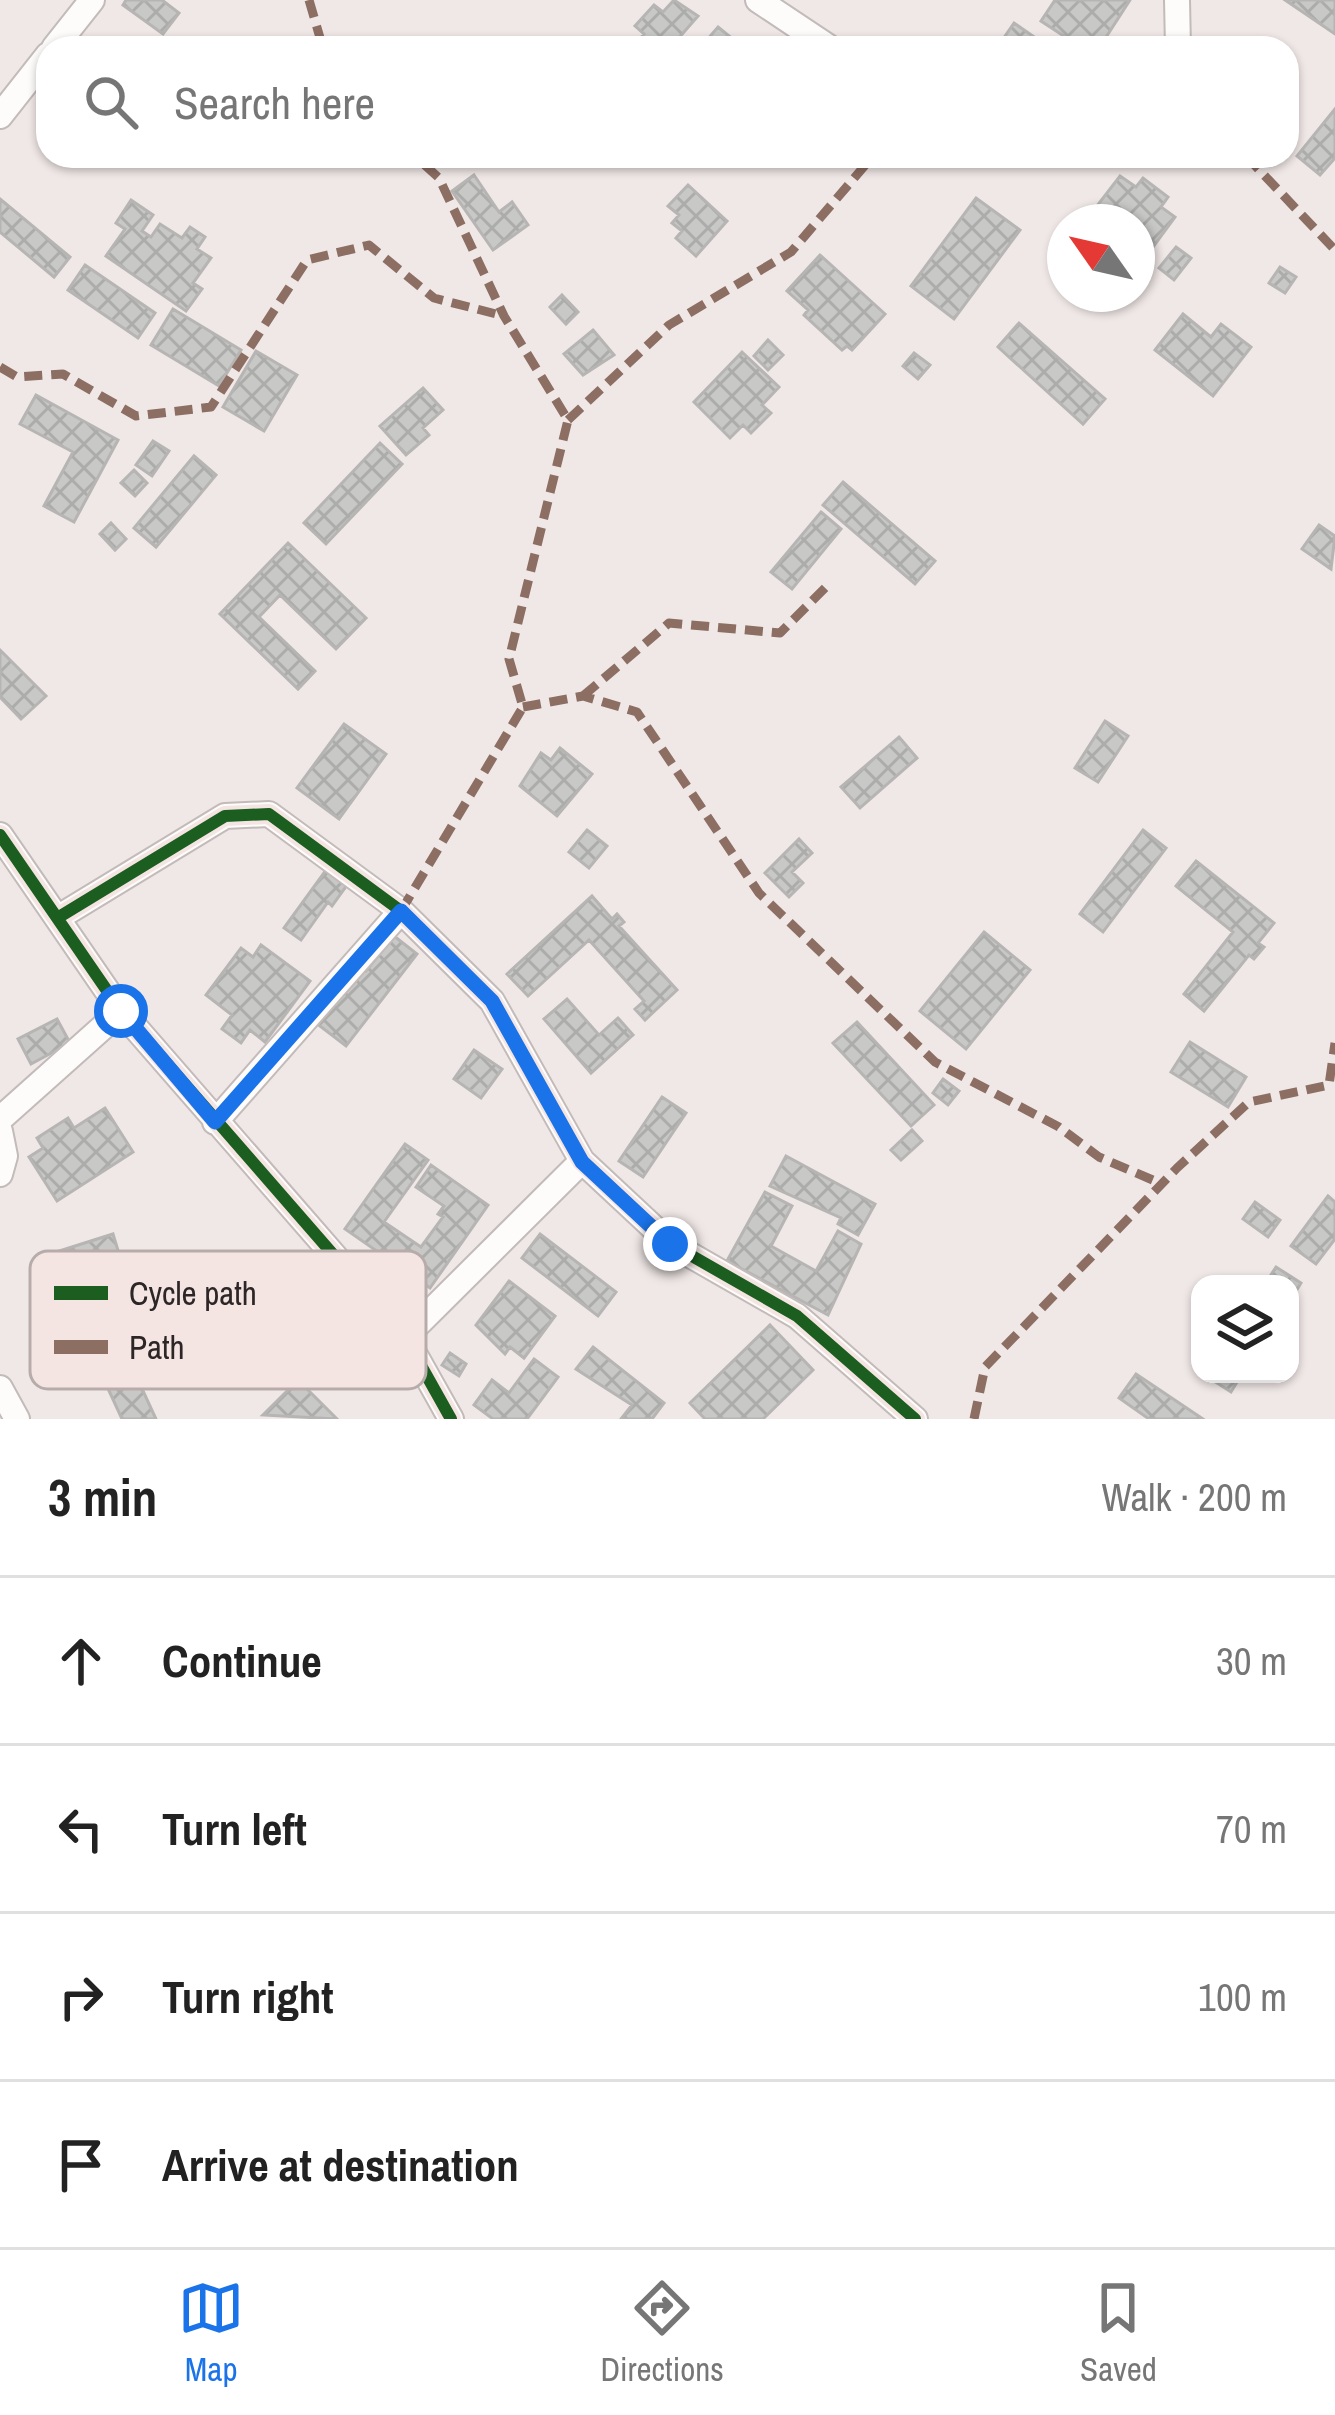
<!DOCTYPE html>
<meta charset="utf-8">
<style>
:root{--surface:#fff;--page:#f6f6f6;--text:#222;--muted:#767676;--line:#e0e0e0;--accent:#1a73e8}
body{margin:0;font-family:"Archivo Narrow",sans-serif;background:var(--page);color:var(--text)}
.controls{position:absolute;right:36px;bottom:36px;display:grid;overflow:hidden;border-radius:24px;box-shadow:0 3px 9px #0004}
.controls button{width:108px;height:108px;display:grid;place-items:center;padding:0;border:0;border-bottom:3px solid var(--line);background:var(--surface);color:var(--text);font:60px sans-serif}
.compass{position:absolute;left:1047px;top:204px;width:108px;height:108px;border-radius:50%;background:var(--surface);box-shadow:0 3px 9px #0004;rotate:304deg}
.stop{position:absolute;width:36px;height:36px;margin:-27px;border:9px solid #1a73e8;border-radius:50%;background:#fff}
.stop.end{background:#1a73e8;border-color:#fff;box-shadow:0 3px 12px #0008}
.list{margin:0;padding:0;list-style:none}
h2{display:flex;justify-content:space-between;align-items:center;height:156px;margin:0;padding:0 48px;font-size:51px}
h2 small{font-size:39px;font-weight:400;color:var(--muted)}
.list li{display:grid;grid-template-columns:78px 1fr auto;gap:36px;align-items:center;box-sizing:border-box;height:168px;padding:0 48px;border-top:3px solid var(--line)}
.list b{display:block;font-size:45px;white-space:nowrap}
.list em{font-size:39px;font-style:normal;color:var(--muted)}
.icon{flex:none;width:66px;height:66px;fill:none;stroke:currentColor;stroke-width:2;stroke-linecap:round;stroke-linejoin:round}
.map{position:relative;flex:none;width:1335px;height:1419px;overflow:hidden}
.search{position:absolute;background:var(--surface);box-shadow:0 3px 9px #0004;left:36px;right:36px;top:36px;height:132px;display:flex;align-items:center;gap:30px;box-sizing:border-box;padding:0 42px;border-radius:36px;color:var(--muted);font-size:45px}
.sheet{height:828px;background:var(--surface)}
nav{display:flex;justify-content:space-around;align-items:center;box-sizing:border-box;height:168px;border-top:3px solid var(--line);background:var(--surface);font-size:33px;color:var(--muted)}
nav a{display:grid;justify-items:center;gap:6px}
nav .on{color:var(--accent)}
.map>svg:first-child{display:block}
</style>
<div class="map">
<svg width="1335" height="1419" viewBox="0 0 1335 1419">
<defs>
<pattern id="building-cross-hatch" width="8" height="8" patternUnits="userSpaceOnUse" patternTransform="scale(3)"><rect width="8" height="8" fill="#c8c8c7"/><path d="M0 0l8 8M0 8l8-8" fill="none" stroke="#acacab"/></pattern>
</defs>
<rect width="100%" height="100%" fill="#f0e8e7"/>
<path fill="url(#building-cross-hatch)" stroke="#b6b5b4" stroke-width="3" d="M126 0H162L179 13 163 34 123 5Z
M674 0 698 16 670 48H632L644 34 635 26 654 5 663 12Z
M1055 0H1130L1099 48H1082L1041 21Z
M1285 0H1335V34Z
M1014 23 1050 48H1003L999 45Z
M718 27 734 40 728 48H700Z
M1335 109V158L1320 175 1297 156Z
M474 175 499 212 512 202 528 225 493 250 452 191Z
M1120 176 1136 187 1143 178 1168 197 1161 207 1175 217 1142 262 1137 222 1086 220Z
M688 185 727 221 696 256 676 238 682 231 672 223 679 215 668 206Z
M976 198 1020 230 954 319 911 286Z
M0 199 70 257 54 277 0 232Z
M131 200 153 215 142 231 151 237 160 224 182 238 190 227 205 237 197 249 211 258 193 283 202 289 186 311 106 256 125 229 116 223Z
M1176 247 1191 258 1174 280 1159 268Z
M820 255 885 314 852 350 847 346 842 350 804 315 808 310 787 291Z
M85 265 155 313 138 338 68 290Z
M1280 267 1296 277 1285 293 1269 283Z
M562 295 578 312 566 324 550 307Z
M173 309 241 350 219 386 151 345Z
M1183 314 1211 337 1221 324 1251 347 1213 396 1155 350Z
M1019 323 1105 399 1083 424 998 347Z
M593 330 614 355 583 375 564 354Z
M768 340 783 355 768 370 754 356Z
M256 351 297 375 264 431 223 407Z
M742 352 779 387 762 405 771 413 751 433 743 425 730 438 694 402Z
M914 353 930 365 918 379 903 366Z
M423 388 443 410 423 428 429 435 406 455 380 426Z
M36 395 118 440 74 522 44 506 73 452 20 424Z
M153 441 169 451 152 476 136 465Z
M380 443 402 464 326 544 304 523Z
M194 456 216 475 156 547 134 528Z
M134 470 147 483 135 496 121 483Z
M843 482 935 561 915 584 823 505Z
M821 512 841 529 792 589 771 572Z
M111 523 126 539 115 550 100 534Z
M1319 525 1335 536 1331 569 1302 549Z
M288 543 366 618 336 649 280 595 259 617 315 671 298 689 220 614Z
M0 650 46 696 21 719 0 697Z
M1105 721 1128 736 1098 782 1075 768Z
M344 724 386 754 339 819 297 788Z
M899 737 917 758 860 808 841 787Z
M560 748 592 774 557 816 520 786 541 753 551 760Z
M587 830 607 846 589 868 569 852Z
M1143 830 1166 848 1103 932 1080 914Z
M799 839 812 853 792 872 803 883 789 897 765 873Z
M1196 861 1274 923 1258 943 1264 947 1254 959 1249 955 1204 1011 1184 994 1233 932 1176 886Z
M326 870 347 885 332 906 328 902 301 940 284 928Z
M592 896 612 919 617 914 624 922 619 926 677 990 645 1020 635 1009 644 1001 589 940 528 996 507 974Z
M984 932 1030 970 966 1049 920 1011Z
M394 936 417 954 346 1046 316 1023 361 967 366 971Z
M261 945 310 981 265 1042 250 1030 241 1043 222 1029 232 1015 206 995 241 948 253 957Z
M567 999 599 1035 618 1018 633 1035 591 1073 544 1019Z
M57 1019 70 1043 31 1064 18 1039Z
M857 1022 934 1105 911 1126 833 1043Z
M1190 1042 1246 1077 1228 1107 1171 1072Z
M474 1050 502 1069 481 1098 454 1079Z
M943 1079 959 1091 948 1105 933 1093Z
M662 1097 686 1113 643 1177 619 1161Z
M105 1108 133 1152 57 1201 29 1157 43 1148 37 1138 68 1118 74 1128Z
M912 1130 922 1141 901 1160 891 1150Z
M405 1144 428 1160 384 1222 421 1247 443 1217 438 1214 444 1206 416 1187 431 1165 488 1205 430 1288 345 1229Z
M786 1156 875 1204 858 1235 838 1224 841 1218 770 1186Z
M765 1192 792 1206 771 1246 816 1271 838 1231 861 1244 828 1315 727 1261Z
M1328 1196 1335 1202V1239L1316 1264 1291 1246Z
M1255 1202 1280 1220 1268 1237 1243 1219Z
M113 1234 123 1267 65 1284 56 1252Z
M540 1234 616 1292 598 1316 522 1258Z
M1276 1267 1301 1283 1290 1301V1284H1265Z
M509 1281 555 1316 524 1358 510 1347 505 1354 476 1325Z
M770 1325 813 1370 763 1419H705L690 1403Z
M593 1347 664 1403 652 1419H621L632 1405 576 1369Z
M450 1353 466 1364 459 1376 442 1365Z
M534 1359 558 1377 527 1419H493L474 1405 492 1380 509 1393Z
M132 1367 156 1419H122L104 1380Z
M1136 1374 1203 1419H1149L1119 1398Z
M1203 1374H1242L1231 1392Z
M298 1380 337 1419 263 1415Z"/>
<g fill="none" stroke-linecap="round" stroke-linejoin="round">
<g stroke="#c2bbba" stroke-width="28">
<path id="street" d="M758 0 830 48
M1177 0 1178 48
M54 48 92 0
M0 116 48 55
M0 835 121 1011 405 1337 451 1419
M59 917 225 816 269 814 401 911 492 1001 582 1161 671 1244 797 1316 915 1419
M0 1119 121 1011
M215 1122 401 911
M0 1131 5 1156 0 1174
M405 1337 582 1161
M0 1388 17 1419"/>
</g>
<use href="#street" stroke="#fdfcfb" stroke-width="24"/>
<path stroke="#8d6e63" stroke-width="9" stroke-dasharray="18 9" stroke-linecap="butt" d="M309 0 323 48
M1246 156 1335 250
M0 367 17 377 63 374 136 416 211 407 307 260 369 245 434 298 504 316
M568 420 669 325 791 252 873 156
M583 696 669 623 780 633 827 586
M523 707 583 696 637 712 759 893 935 1062 1059 1127 1099 1157 1162 1184
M401 911 523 707 509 659 568 420 504 316 439 178 415 156
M974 1419 985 1367 1177 1168 1249 1102 1329 1085 1335 1043"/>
<g stroke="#f4e5e3" stroke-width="20">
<path id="cycleway" d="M0 835 121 1011 405 1337 451 1419
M59 917 225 816 269 814 401 911 492 1001 582 1161 671 1244 797 1316 915 1419"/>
</g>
<use href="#cycleway" stroke="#1b5e20" stroke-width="12"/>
</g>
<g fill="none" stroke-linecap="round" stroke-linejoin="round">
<path stroke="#1a73e8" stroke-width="15" d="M121 1011 215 1122 401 911 492 1001 582 1162 670 1244"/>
</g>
<rect x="30" y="1251" width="396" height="138" rx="18" fill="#f4e5e3" stroke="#b8acaa" stroke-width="3"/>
<rect x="54" y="1286" width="54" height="14" fill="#1b5e20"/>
<rect x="54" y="1340" width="54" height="14" fill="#8d6e63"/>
<g font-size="33" fill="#2c2626">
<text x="129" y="1305">Cycle path</text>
<text x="129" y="1359">Path</text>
</g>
</svg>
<div class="controls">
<button><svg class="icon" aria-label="layers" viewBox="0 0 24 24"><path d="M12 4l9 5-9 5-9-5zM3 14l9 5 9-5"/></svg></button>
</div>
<svg class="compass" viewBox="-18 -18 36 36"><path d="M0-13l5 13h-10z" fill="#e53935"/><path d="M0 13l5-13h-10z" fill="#767676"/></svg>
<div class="stop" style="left:121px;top:1011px"></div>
<div class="stop end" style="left:670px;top:1244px"></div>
<div class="search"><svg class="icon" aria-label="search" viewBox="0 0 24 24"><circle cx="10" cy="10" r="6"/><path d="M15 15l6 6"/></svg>Search here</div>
</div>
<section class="sheet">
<h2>3 min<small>Walk · 200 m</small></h2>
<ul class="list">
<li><svg class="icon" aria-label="ahead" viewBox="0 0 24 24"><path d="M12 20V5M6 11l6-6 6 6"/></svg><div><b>Continue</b></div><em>30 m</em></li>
<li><svg class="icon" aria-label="left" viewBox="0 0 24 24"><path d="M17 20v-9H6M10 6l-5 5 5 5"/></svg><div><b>Turn left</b></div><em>70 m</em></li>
<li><svg class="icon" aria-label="right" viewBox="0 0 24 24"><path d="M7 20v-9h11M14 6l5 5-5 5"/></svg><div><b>Turn right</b></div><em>100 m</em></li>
<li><svg class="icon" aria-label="arrive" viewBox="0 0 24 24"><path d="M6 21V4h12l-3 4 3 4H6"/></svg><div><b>Arrive at destination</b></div></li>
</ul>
</section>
<nav>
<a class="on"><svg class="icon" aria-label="map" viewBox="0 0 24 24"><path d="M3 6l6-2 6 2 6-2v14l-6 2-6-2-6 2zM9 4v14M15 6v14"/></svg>Map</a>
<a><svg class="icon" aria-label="directions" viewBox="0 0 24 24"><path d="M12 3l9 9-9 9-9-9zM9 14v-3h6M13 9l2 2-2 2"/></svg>Directions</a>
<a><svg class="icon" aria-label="saved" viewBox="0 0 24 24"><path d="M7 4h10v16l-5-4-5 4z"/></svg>Saved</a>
</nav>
